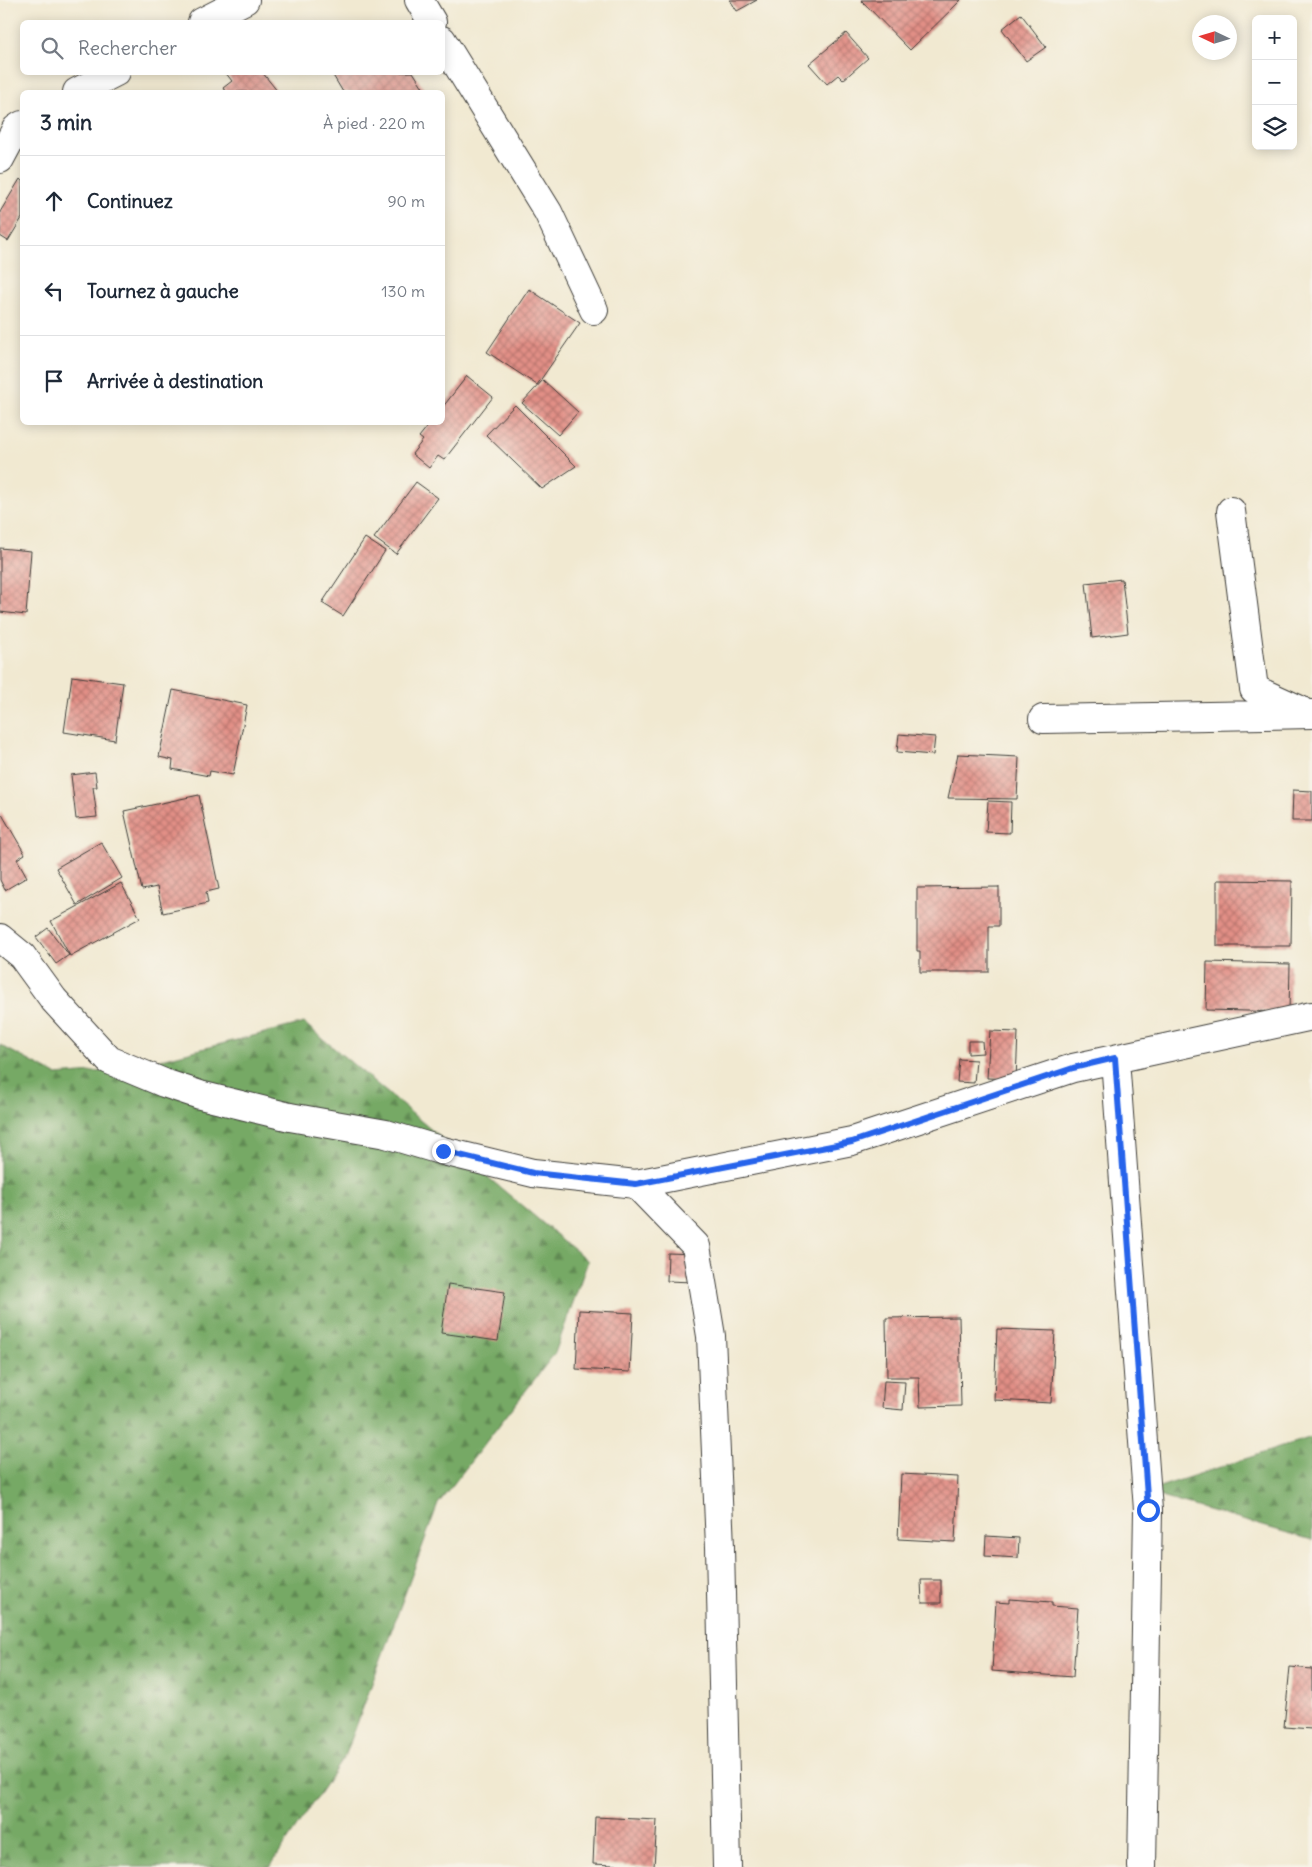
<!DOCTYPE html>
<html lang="fr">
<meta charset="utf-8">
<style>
:root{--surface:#fff;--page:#f2f2f3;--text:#1f2937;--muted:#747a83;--line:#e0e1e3}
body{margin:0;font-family:Delius,sans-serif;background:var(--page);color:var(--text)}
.controls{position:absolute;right:15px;top:15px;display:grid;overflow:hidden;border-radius:8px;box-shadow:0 2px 12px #0003}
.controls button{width:45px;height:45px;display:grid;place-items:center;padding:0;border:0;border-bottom:1px solid var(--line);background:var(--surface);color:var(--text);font:25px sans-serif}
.compass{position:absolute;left:1192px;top:15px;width:45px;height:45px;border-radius:50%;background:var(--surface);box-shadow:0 2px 12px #0003;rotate:274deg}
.stop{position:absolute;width:15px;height:15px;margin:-11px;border:4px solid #2563eb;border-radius:50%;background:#fff}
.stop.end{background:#2563eb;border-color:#fff;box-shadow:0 1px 5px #0008}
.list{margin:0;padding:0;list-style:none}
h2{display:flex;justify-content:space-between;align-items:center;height:65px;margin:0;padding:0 20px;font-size:21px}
h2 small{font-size:16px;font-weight:400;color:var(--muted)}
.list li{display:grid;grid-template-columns:32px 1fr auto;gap:15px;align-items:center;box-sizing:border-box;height:90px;padding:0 20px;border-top:1px solid var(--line)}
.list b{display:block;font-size:19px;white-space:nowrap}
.list em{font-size:16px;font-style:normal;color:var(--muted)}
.icon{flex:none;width:28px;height:28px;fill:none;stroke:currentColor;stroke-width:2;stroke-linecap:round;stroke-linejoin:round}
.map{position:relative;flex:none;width:1312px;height:1867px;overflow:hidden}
.search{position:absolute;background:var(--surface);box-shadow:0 2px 12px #0003;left:20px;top:20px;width:425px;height:55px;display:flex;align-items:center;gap:12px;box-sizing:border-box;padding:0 18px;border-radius:8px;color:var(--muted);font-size:19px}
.panel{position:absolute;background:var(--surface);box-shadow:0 2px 12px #0003;left:20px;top:90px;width:425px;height:335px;border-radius:8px}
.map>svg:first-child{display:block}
</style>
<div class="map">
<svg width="1312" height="1867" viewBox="0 0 1312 1867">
<defs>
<pattern id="forest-firs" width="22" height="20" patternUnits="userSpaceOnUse" patternTransform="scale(1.25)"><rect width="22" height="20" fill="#76a965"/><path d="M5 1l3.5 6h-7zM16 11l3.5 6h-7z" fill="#608952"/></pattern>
<pattern id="building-cross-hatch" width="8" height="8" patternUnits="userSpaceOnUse" patternTransform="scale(1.25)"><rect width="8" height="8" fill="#e28f86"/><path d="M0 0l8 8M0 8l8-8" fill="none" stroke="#b6746d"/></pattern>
</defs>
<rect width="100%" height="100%" fill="#f7f3e8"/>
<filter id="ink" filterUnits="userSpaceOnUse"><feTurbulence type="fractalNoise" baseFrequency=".02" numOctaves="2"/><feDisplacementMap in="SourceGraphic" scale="10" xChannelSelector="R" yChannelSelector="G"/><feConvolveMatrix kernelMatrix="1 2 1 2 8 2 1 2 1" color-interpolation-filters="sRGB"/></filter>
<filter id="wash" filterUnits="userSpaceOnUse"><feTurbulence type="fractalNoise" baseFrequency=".0096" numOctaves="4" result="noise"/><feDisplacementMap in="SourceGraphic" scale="20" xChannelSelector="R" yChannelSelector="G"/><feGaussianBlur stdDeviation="1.12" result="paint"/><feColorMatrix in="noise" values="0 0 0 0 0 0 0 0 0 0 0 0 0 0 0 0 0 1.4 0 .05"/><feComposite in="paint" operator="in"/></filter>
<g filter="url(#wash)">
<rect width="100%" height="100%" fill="#f1e9d1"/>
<path fill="url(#forest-firs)" stroke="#496240" d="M304 1023 588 1261 555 1353 438 1504 346 1754 270 1867H0V1045L56 1075 118 1070Z
M1312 1437V1540L1144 1492Z"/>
<g id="blocks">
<path fill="url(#building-cross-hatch)" d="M730 0H757L737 11Z
M861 0H961L910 50Z
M1021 14 1046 47 1026 61 1002 29Z
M846 33 868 58 843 80 838 75 827 84 809 64Z
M225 72H262L278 92H226L223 88 232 81Z
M331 72H413L426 92H343Z
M20 179 22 181V218L8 241 0 236V212Z
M529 289 580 323 537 385 487 352Z
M467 376 493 397 444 460 438 456 429 468 412 454 423 440 419 437 431 422H442V408Z
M543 380 578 412 558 435 522 403Z
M515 405 576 466 542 489 486 435Z
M416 482 438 498 396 554 374 538Z
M365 538 385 551 343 616 322 603Z
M0 548 31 551 26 615 0 612Z
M1122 579 1128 633 1092 638 1086 583Z
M72 676 123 683 115 740 64 732Z
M173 690 247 705 233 775 210 771 209 776 172 769 173 760 159 757Z
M899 734 935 737 933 755 897 752Z
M958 754 1019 757 1017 799 948 798Z
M95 772 97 787H93L97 817 76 819 71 775Z
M1293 790 1312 791V821H1292Z
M199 795 219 889 206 892 208 903 163 913 157 887 142 890 124 811Z
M988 801 1011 802 1010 833 986 832Z
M0 811 25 854 17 859 27 877 5 890 0 880Z
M101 842 122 878 77 905 56 868Z
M1217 880 1292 881 1291 946H1217Z
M121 883 140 918 70 956 51 921Z
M999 887V926H989V972H920V951H917V888Z
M48 928 69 955 56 964 36 937Z
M1207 962 1290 964 1289 1012 1206 1010Z
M990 1031 1018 1032 1016 1079 987 1078Z
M968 1041H982L983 1053 968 1054Z
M959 1059 976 1060 974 1083 957 1082Z
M668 1253 694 1254 693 1282 667 1281Z
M448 1284 505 1292 498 1341 441 1333Z
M579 1310 633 1313 630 1372 576 1369Z
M959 1317 961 1406 920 1407 919 1377H887L886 1318Z
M997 1329 1055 1331 1051 1403 994 1400Z
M884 1381 905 1382 903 1410 882 1408Z
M901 1474 958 1477 955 1542 898 1539Z
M986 1536 1019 1538 1018 1558 985 1556Z
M921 1580H941V1603H922Z
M1009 1599 1052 1602V1606L1078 1608 1073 1677 992 1671 996 1602 1009 1603Z
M1290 1667 1312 1669V1729L1284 1727Z
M595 1817 657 1820 654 1867 593 1864Z"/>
</g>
</g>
<g filter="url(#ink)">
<use href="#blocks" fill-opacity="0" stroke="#3c3b37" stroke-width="1"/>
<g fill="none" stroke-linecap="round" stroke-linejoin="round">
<g stroke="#3c3b37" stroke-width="30">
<path id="minor" d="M419 0 432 22
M202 22 245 0
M442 40 548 212 594 310
M77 92 116 72
M0 159 16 129 22 125
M1231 511 1254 689 1300 710
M1043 719 1312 714
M0 938 22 956 54 1000 109 1060 164 1083 200 1095 290 1117 386 1134 443 1151 533 1173 636 1184 696 1246 711 1336 720 1547 727 1867
M1115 1059 1148 1510 1142 1867
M636 1184 852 1141 1073 1068 1312 1016"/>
</g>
<use href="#minor" stroke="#fff" stroke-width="28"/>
</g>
</g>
<g fill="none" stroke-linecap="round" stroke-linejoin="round" filter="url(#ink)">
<path stroke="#2563eb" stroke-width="6" d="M443 1151 533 1173 636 1184 852 1142 1073 1068 1115 1058 1148 1510"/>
</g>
</svg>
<div class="controls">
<button>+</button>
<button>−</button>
<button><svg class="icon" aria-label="layers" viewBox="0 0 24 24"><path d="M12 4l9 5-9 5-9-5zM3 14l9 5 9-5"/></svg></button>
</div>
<svg class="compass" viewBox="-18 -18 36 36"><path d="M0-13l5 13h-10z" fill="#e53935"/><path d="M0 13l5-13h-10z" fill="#747a83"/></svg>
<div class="stop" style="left:1148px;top:1510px"></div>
<div class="stop end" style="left:443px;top:1151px"></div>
<div class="search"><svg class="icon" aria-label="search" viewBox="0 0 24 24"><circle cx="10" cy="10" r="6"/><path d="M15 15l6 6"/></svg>Rechercher</div>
<section class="panel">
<h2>3 min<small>À pied · 220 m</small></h2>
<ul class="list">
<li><svg class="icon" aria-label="ahead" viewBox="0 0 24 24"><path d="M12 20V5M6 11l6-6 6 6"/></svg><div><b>Continuez</b></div><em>90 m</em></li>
<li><svg class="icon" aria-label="left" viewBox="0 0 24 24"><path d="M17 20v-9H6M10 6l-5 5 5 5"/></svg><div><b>Tournez à gauche</b></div><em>130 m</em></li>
<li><svg class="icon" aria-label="arrive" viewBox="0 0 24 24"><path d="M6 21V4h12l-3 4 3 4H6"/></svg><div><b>Arrivée à destination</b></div></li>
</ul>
</section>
</div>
